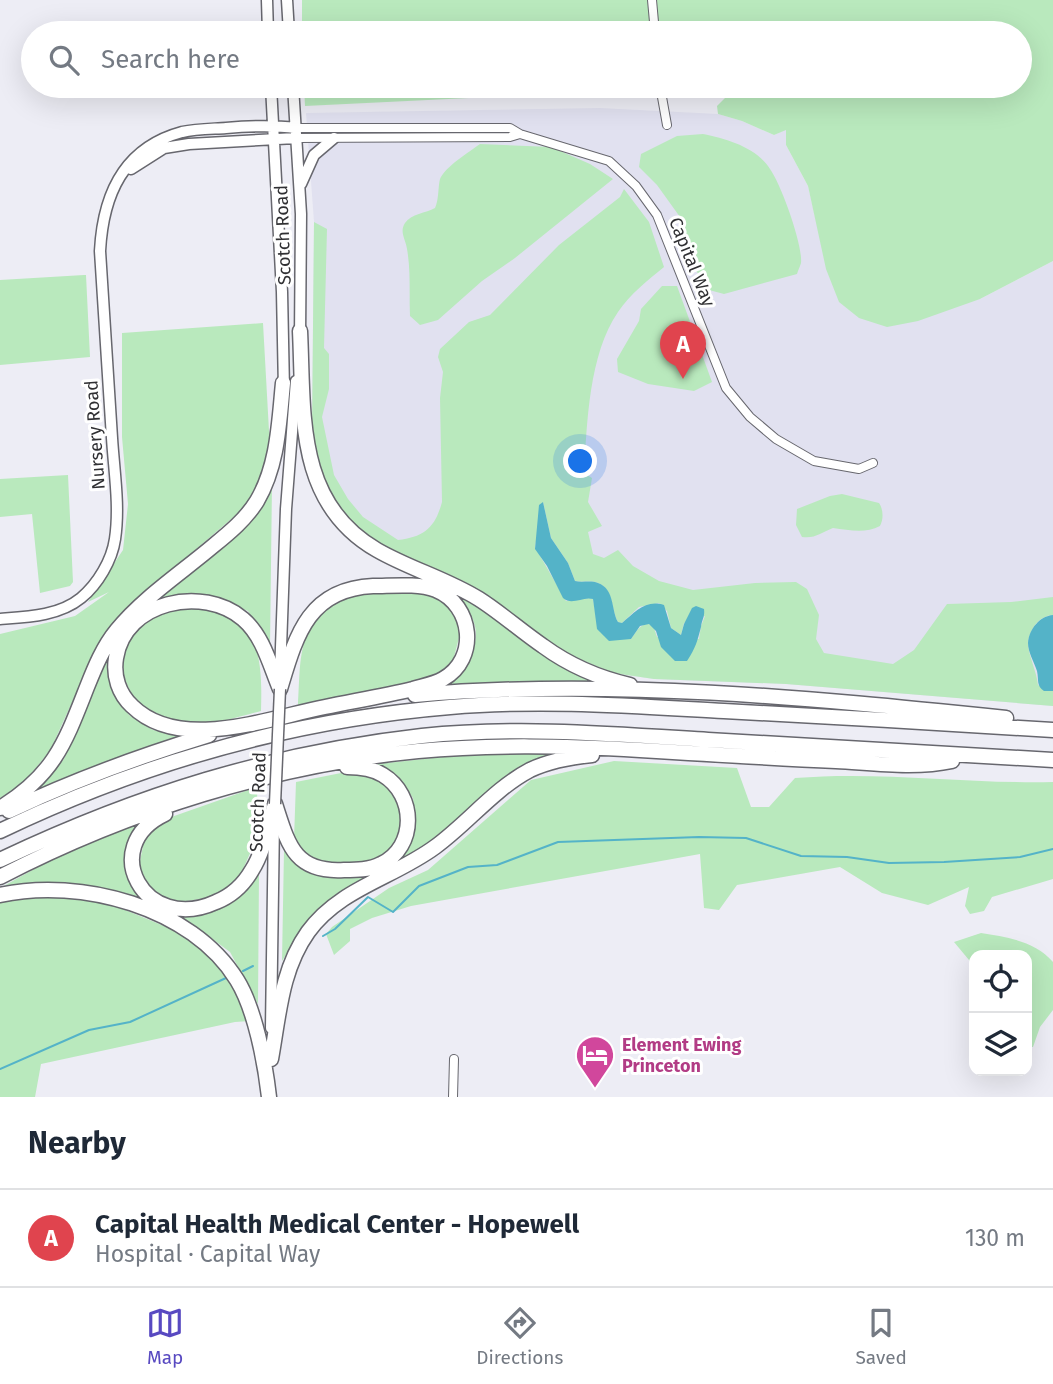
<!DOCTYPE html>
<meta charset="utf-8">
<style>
:root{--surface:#fff;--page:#f6f6f7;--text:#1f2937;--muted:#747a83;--line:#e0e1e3;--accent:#5849c1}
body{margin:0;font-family:"Fira Sans",sans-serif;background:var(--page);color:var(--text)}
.controls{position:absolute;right:21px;bottom:21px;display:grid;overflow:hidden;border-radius:14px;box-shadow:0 7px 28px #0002}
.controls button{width:63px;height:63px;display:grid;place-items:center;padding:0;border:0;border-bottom:2px solid var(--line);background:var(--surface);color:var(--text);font:35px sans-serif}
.you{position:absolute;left:581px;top:462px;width:24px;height:24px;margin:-18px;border:5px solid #fff;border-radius:50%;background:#1a73e8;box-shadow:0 0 0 10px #1a73e833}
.badge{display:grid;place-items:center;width:46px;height:46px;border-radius:50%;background:var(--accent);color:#fff;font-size:23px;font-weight:700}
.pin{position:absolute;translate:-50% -58px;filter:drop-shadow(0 2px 4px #0008)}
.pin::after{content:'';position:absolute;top:37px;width:24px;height:21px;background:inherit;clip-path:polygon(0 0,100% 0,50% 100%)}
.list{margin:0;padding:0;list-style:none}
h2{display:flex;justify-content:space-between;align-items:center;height:91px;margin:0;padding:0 28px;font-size:30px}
h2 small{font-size:23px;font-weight:400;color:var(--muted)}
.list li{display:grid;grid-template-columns:46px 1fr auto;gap:21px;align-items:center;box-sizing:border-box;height:98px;padding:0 28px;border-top:2px solid var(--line)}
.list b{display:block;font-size:26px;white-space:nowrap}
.list p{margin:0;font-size:23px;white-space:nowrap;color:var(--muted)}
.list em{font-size:23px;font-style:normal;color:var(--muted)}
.icon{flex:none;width:38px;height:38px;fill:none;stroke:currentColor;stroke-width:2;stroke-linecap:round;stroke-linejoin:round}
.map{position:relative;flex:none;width:1053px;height:1097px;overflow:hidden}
.search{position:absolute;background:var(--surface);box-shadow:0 7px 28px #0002;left:21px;right:21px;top:21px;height:77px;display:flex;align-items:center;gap:18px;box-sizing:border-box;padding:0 24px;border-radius:38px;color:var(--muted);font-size:26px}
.sheet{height:189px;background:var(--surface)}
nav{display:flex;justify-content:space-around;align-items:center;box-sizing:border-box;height:98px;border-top:2px solid var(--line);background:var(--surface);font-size:19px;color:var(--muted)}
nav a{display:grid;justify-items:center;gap:4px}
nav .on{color:var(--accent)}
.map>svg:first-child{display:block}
</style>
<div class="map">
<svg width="1053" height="1097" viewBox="0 0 1053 1097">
<rect width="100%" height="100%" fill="#ededf5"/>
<path fill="#e1e1f0" d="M600 108 718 114 742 121 774 135 786 129V145L808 186 817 225 980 299 1053 261V706L786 684 654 679 613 673 567 654 470 585 425 566 353 525 312 431 314 222 306 113Z"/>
<path fill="#b9e9bd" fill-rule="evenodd" d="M302 0H1053V261L980 299 918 321 887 327 859 318 839 302 826 269 808 186 786 145V130L774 135 742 121 718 114 717 106 737 86H1020V33H302Z
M304 86H719L305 106Z
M703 134C727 139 756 147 770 169 781 184 803 245 801 263 800 267 798 270 797 274L724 294 709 290 691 263 680 217 657 185 639 167 641 154 677 136Z
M480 144 551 147 590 164 613 179 515 258 482 281 438 320 420 325 410 316C409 294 411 271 407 249 406 240 399 232 405 223 411 214 426 213 435 208 439 199 438 186 440 179 445 167 469 152 480 144Z
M624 189 649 222 664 267C648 280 630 294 618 312 589 354 587 423 584 473L592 478 588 502 602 526 588 532 593 554 604 558 618 550 633 566 659 581 693 590 755 583 796 582 807 589 819 615 816 639 824 653 893 664 914 650 947 604 1011 602 1053 597V615C1039 616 1031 628 1028 641 1027 652 1037 672 1038 685L1049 691H1053V706L786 684 654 679 613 673 567 654 470 585 383 546 353 525 334 501 320 469 312 431 314 222 327 229 324 348 329 354V389L322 417 334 475 348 499 363 517 398 540C424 537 435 528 442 502L440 398 443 372 438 357 440 349 469 322 490 315 559 245 620 197ZM543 502 551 538 568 563 575 581C582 583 591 580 598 583 614 589 611 610 618 622L622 623 639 607 659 603 667 611 671 628 681 635 684 623 705 616 701 626 699 639 657 637 653 625C641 621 637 631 631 639L597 623 593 599 590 598 566 601 535 547Z
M84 275H86L90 357 0 365V280Z
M662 286H677L712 382 694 391 681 389 648 384 618 372 617 359 639 321 641 309Z
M263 323 269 431 273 441 250 503 125 610 93 656 50 751 20 787 0 798V634L75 616 109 592 88 602 123 550 128 504 122 437V333Z
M68 475 73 582 70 586 40 593 32 514 0 517V479Z
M272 483 270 648 248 611 214 598 181 595 147 604Z
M842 494 879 503C883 509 884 518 880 526 865 534 849 530 833 528 822 532 815 539 802 537L796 525 797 509 830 496Z
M375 591 432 593 449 605 461 630 453 661 437 677 298 705C301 660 296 622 342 599 352 594 365 593 375 591Z
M458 597 485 608 602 682 438 688C457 672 485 650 473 620 470 612 462 604 458 597Z
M176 606C190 608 208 607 221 611 263 626 262 673 261 711 237 717 212 726 187 725 142 723 106 677 131 635 140 621 162 613 176 606Z
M117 637 111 664V687L129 715 153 730 186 735 34 793 64 759 103 662Z
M480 753H564L453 823 424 848 398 861 415 833 413 798 399 779 377 764Z
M614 761 737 768 751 807H769L795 778C881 771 967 784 1053 782V879L992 897 984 911 970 914 965 906 969 887 928 905 882 893 840 867 737 885 719 910 704 908 700 854 411 906 372 918 350 929V941L334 955 326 934 332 927 389 888 428 870 531 780Z
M346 772C356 774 369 773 378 777 399 786 408 824 397 843 385 863 331 871 313 859 306 855 300 845 294 839L296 782Z
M257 787 258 835 241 874 224 891 206 898 181 902 162 900 146 887 139 866 145 836 160 821Z
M140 822 127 845 130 884 152 905 93 886 0 888 56 857Z
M284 850 310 872 341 877 381 871 353 885 313 914 282 961Z
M259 872 258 1004 230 952 188 921 167 914 209 913 244 892Z
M25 894 96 898 191 937 230 975 250 1021 235 1022 41 1064 35 1097H0V902Z
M981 933C1006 937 1035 941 1053 962V1010L1040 1027 1033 1047H1027V955H974V966L954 942Z"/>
<path fill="#54b3c8" d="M543 502 551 538 568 563 575 581C582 583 591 580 598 583 615 589 611 610 618 622L622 623C635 612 646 599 664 605L671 628 681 635 684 624 692 608 696 606 704 609C705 617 702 619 701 627 697 642 696 647 687 661H675L661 647 656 631 649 624 640 626 631 639 609 641 597 629 593 599C583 596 572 606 563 598L547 566 535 549 539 505Z
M1053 615V691H1044C1036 686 1039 680 1037 671 1034 662 1028 652 1028 643 1029 629 1040 616 1053 615Z"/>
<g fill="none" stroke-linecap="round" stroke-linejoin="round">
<path stroke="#54b3c8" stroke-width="2" d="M323 936 335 929 368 897 393 912 419 886 468 867 497 865 558 842 699 837 746 838 801 856 847 857 889 863 944 862 1020 857 1053 849
M243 971 253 966
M0 1069 89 1030 130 1022 226 978"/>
<g stroke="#67676e" stroke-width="10">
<path id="street" d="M652 0 655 33
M660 86 667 125
M296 128H510L520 134 609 161 636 186 657 215 726 388 750 417 776 439 814 461 859 469 873 463
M296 138 510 137 520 134
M453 1097 454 1059"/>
</g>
<g stroke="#67676e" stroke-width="13">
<path id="secondary" d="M267 0 268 33
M287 0 289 33
M271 86 282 292 284 390
M293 86 301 214 300 337
M131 169 164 148 189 144 296 138
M301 184 314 155 334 138
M0 619C27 617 59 616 81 598 98 584 112 560 115 539 120 506 114 471 112 438 108 375 104 313 100 251 103 195 123 148 182 132 196 129 211 129 226 128 249 126 272 125 296 128
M280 675 286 509 296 381
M271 1028 274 820"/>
</g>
<g stroke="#67676e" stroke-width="17">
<path id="highway" d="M300 331C304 413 295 503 377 550 410 569 447 579 479 599 501 613 521 631 543 646 569 665 599 678 630 685
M373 586C392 586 417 583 436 590 473 605 479 659 443 679 434 684 423 686 413 689 384 696 354 701 325 707 268 718 180 753 132 706 119 694 113 676 116 658 125 601 203 585 243 619 263 636 270 665 280 689 296 636 308 589 373 586Z
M415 695C611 678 810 698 1006 718
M275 804C288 844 294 873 344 870 356 870 370 870 381 864 417 847 416 795 383 775 372 768 360 767 347 767
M0 808C54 775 65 743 87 687 95 667 103 647 117 630 143 598 181 573 213 546 229 533 246 519 257 501 278 465 279 423 283 383
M9 811C74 780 140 756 209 735
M165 814C97 846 144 935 216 902 231 896 244 884 252 870 264 851 268 826 275 804
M0 831C142 763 292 720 450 707 541 699 633 706 724 711 834 717 943 723 1053 730
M0 860C137 795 271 753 422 736 517 726 614 734 708 740 823 747 938 754 1053 760
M0 877C129 810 274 765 418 751 492 744 566 746 640 750 705 754 770 758 836 761 873 763 915 769 952 761
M0 895C80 877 192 907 237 980 255 1009 265 1062 269 1097
M271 1059C279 1015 281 970 308 932 340 888 393 878 435 847 468 823 494 789 530 770 549 761 571 757 592 755"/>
</g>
<use href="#street" stroke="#fff" stroke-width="8"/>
<use href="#secondary" stroke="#fff" stroke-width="10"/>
<use href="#highway" stroke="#fff" stroke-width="14"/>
<g stroke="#67676e" stroke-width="13" stroke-linecap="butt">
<path id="secondary-bridge" d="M275 804 280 689"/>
</g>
<use href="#secondary-bridge" stroke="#fff" stroke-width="10"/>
</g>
<defs>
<g id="hotel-pin" transform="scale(2.0125)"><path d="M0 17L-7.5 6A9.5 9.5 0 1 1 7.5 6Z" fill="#d1479c" stroke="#fff"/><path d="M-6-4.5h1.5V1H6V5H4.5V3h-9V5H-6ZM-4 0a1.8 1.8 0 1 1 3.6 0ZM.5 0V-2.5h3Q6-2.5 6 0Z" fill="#fff"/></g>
</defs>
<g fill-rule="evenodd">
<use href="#hotel-pin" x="595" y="1055"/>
</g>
<g text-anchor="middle" stroke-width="6" stroke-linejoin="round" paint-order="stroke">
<g font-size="18" fill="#303033" stroke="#fff">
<text transform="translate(283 235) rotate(-92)" y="6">Scotch Road</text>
<text transform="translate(692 262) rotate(68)" y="6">Capital Way</text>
<text transform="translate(95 435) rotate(-94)" y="6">Nursery Road</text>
<text transform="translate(258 802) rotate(-88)" y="6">Scotch Road</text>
</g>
<g font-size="18" font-weight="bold" fill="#b23c85" stroke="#fff" text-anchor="start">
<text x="622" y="1051">Element Ewing<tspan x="622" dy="21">Princeton</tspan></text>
</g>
</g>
</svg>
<div class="controls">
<button><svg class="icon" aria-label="locate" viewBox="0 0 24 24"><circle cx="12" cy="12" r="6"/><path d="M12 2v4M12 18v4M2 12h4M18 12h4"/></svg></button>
<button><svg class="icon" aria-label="layers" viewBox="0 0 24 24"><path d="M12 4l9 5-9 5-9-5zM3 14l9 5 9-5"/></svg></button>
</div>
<div class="you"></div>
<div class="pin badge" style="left:683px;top:379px;background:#e0444e">A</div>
<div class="search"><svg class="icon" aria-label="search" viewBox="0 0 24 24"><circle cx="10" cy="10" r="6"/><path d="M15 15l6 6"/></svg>Search here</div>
</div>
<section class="sheet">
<h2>Nearby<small></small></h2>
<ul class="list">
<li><span class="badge" style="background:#e0444e">A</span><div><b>Capital Health Medical Center - Hopewell</b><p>Hospital · Capital Way</p></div><em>130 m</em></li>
</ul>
</section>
<nav>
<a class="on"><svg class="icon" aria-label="map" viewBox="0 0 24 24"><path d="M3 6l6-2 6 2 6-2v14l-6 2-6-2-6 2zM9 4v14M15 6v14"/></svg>Map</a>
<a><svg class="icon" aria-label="directions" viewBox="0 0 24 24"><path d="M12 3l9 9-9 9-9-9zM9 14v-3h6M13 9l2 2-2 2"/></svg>Directions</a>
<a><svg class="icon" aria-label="saved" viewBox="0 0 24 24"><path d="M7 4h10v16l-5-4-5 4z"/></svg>Saved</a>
</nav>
